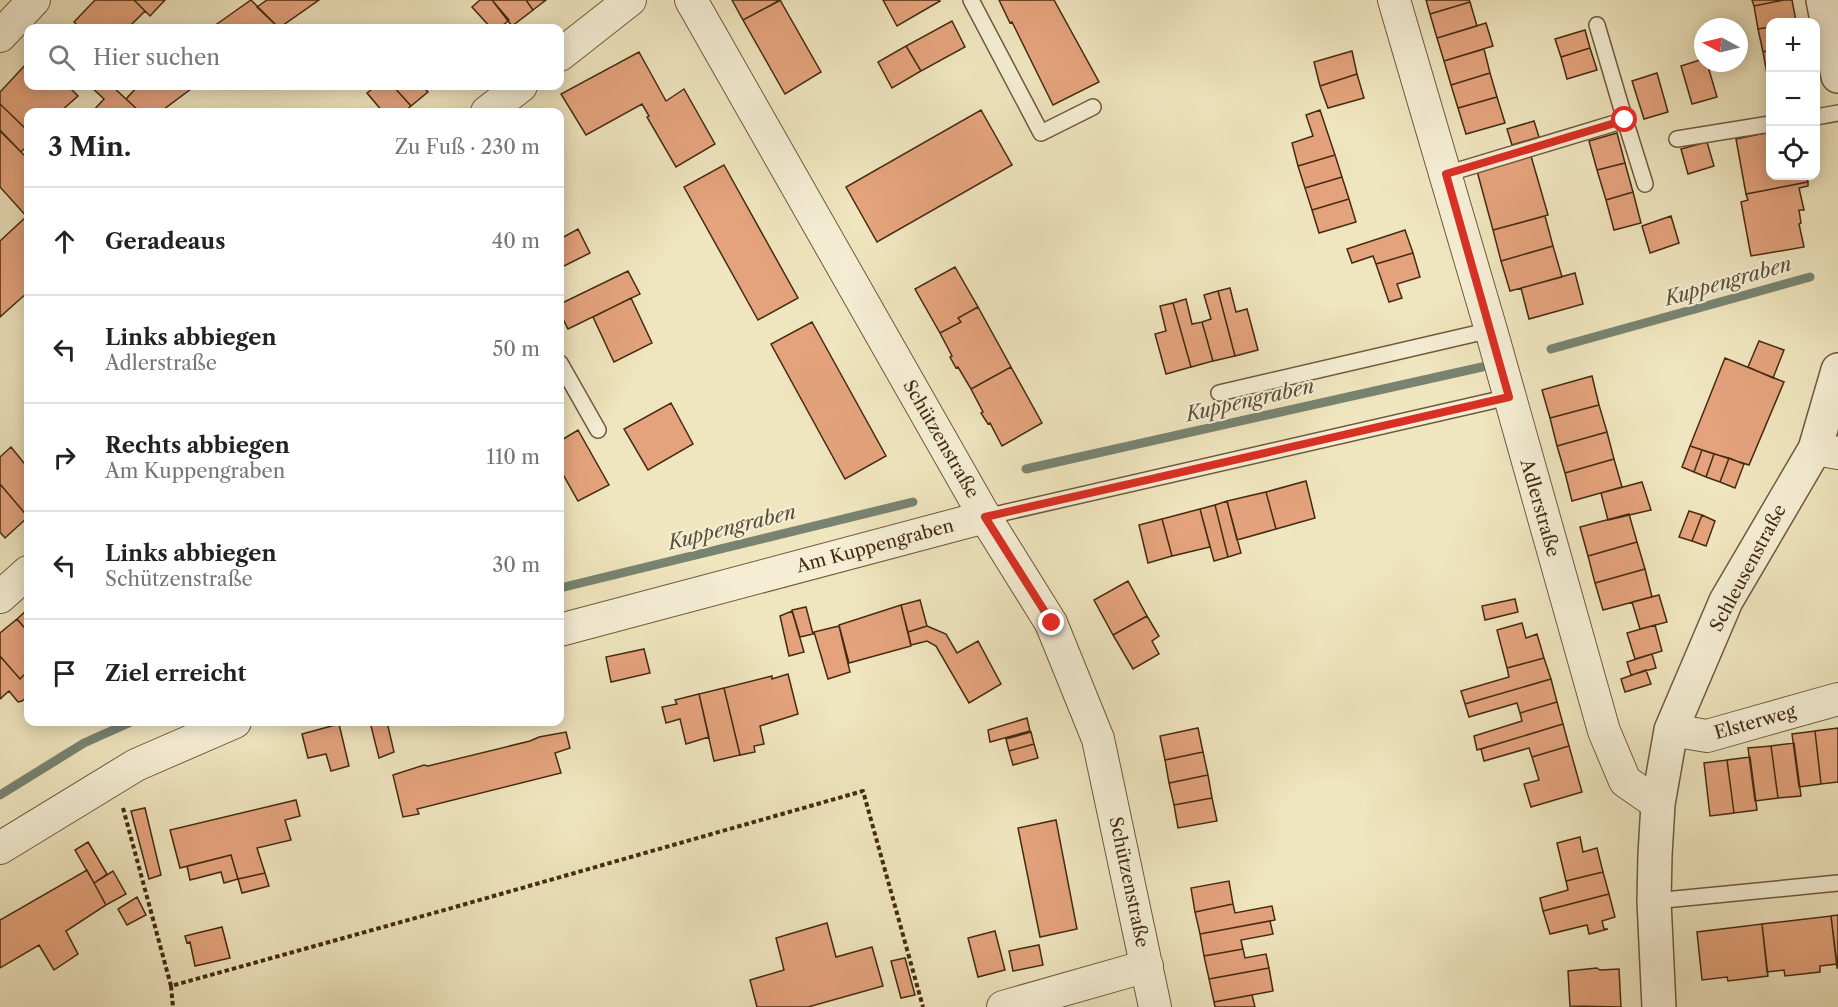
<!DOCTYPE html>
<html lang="de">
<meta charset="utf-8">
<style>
:root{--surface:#fff;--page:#f6f6f6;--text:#222;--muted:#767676;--line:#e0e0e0}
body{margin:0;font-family:"Libre Caslon Text",serif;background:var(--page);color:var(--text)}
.controls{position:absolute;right:18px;top:18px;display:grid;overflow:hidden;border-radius:12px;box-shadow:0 3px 15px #0003}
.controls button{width:54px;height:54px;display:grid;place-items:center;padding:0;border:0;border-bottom:2px solid var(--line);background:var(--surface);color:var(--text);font:30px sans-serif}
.compass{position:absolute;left:1694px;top:18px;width:54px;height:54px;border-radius:50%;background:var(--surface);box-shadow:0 3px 15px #0003;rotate:277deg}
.stop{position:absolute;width:18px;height:18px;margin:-14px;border:4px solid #d93025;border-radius:50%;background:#fff}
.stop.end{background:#d93025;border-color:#fff;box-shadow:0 2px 6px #0008}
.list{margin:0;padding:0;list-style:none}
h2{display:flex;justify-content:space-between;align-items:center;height:78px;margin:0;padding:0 24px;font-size:26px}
h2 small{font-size:20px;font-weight:400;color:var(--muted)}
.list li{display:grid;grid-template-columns:39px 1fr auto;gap:18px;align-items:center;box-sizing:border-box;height:108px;padding:0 24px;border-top:2px solid var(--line)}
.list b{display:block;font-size:22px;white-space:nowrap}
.list p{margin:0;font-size:20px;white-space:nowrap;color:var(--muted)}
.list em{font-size:20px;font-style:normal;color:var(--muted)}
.icon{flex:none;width:33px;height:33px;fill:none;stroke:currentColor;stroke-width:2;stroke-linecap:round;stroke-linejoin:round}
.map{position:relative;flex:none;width:1838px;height:1007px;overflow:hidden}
.search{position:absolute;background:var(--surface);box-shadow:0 3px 15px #0003;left:24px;top:24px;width:540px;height:66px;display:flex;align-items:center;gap:15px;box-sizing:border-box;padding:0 21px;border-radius:12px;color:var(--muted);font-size:22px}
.panel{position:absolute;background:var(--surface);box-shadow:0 3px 15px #0003;left:24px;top:108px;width:540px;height:618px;border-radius:12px}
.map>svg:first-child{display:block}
</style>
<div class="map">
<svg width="1838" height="1007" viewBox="0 0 1838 1007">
<rect width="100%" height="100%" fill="#efe5be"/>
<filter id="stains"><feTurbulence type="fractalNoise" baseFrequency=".00333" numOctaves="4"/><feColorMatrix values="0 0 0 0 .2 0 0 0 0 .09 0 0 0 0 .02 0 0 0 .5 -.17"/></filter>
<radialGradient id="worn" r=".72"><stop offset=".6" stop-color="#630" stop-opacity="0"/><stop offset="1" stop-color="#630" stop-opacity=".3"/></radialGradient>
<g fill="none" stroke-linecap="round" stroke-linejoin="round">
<path stroke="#788471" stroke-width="9" d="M1551 349 1810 277
M1026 469 1482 367
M560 588 913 502
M0 795 84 743 131 722"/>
</g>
<path fill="#e4a37d" stroke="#442b11" stroke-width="1.5" d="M95 0H134L145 11 132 24 137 28H80L74 22Z
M134 0H165L150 16Z
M251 0 279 28H211L224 19Z
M267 0H319L279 28 257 7Z
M480 0H492L509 20 500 28H491L472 7Z
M492 0H526L533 10 512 26Z
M526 0H546L533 10Z
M732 0H781L743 20Z
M780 0 821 72 785 94 743 20Z
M883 0H939L940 1 897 26Z
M999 0H1054L1099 82 1053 105 1012 22 1010 23Z
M1426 0H1469L1470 2 1430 14Z
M1752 0H1784L1754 6Z
M1784 0H1792L1796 21 1770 22V27L1758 29 1754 6Z
M1470 2 1477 26 1437 38 1430 14Z
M952 21 965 47 921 71 906 46Z
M1486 23 1493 46 1444 61 1437 38Z
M1770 27V50L1763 52 1758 29Z
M1585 30 1590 48 1561 57 1555 39Z
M906 46 921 71 892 88 878 62Z
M1590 48 1597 70 1567 79 1561 57Z
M1484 49 1490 73 1451 85 1444 61Z
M1770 50V74H1767L1763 52Z
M1352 51 1357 74 1320 86 1314 62Z
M639 52 666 101 684 89 715 144 676 167 647 117 649 116 642 104 586 135 561 94Z
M1703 59V63H1707L1717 97 1692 104 1681 66Z
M28 62V86H68L78 96 60 112H28V131L0 104V92Z
M1490 73 1497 97 1458 108 1451 85Z
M1657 73 1668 112 1644 119 1632 81Z
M1357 74 1364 98 1328 108 1320 86Z
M90 86H112L140 112H92L104 99Z
M138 86H195L160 112H140L126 99Z
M376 86H393L411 106 404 112H383L367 93Z
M393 86H422L428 92 411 106Z
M1497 97 1505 123 1466 134 1458 108Z
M0 104 28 131V145L21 152 0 130Z
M981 110 1012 165 877 242 846 187Z
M1320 110 1335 155 1298 166 1292 143 1313 136 1306 115Z
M1534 121 1539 137 1512 145 1507 129Z
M0 131 28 159V218L0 187Z
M1770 132V176H1806L1808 182 1746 194 1736 139Z
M1617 133 1625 163 1597 170 1589 141Z
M1707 142 1714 166 1688 174 1681 149Z
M1335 155 1342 177 1305 188 1298 166Z
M1531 156 1548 215 1493 230 1477 171Z
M1625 163 1633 192 1606 200 1597 170Z
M724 165 798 298 758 320 684 187Z
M1342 177 1349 199 1312 210 1305 188Z
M1808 182V186L1799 188 1804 210H1799L1801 223 1799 224 1804 247 1751 256 1741 202 1748 200 1746 194Z
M1633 192 1641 223 1614 230 1606 200Z
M1349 199 1356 222 1319 233 1312 210Z
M27 216 28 218V292L0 317V241Z
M1545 216 1553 246 1501 261 1493 230Z
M1671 216 1679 243 1650 253 1642 226Z
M578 229 590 253 560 268V239Z
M1405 230 1413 253 1376 264 1373 256 1352 263 1347 249Z
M1553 246 1562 277 1510 291 1501 261Z
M1413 253 1420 277 1397 284 1402 298 1389 302 1376 264Z
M955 267 978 307 958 318 961 322 940 333 915 289Z
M628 271 640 294 568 329 560 313V304Z
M1575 273 1583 304 1529 319 1521 288Z
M1230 288 1236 312 1247 309 1258 350 1235 356 1218 291Z
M1218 291 1235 356 1213 361 1202 322 1211 319 1204 295Z
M631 298 652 343 614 362 593 317Z
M1186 299 1192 324 1202 322 1213 361 1191 367 1173 303Z
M1173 303 1191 367 1166 374 1155 334 1166 331 1160 306Z
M978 307 1011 367 971 389 958 367 956 368 950 357 952 356 940 333 961 322 958 318Z
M812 322 886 456 845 479 771 344Z
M1759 341 1784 350 1773 378 1748 367Z
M1725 358 1784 382 1749 465 1690 446Z
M1011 367 1042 423 1002 446 990 423 988 424 981 413 983 412 971 389Z
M1592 376 1599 405 1550 418 1542 390Z
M671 403 693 444 648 470 624 429Z
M1599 405 1607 432 1557 446 1550 418Z
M578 430 609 485 578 501 560 469V441Z
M1607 432 1614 459 1565 473 1557 446Z
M1690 446 1702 450 1694 472 1682 467Z
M11 447 28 468V517L0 484V457Z
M1702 450 1714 454 1706 477 1694 472Z
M1714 454 1729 458 1720 482 1706 477Z
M1729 458 1744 464 1735 488 1720 482Z
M1614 459 1622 487 1572 501 1565 473Z
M1306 481 1315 518 1276 529 1266 492Z
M1642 482 1651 510 1608 520 1601 493Z
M0 484 28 517 5 538 0 532Z
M1266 492 1276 529 1237 540 1227 501Z
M1227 501 1241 553 1228 557 1215 505Z
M1215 505 1228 557 1214 561 1200 509Z
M1200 509 1210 547 1172 556 1162 519Z
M1689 511 1702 515 1692 541 1679 537Z
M1629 514 1637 542 1588 556 1580 527Z
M1702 515 1715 521 1706 546 1692 541Z
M1162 519 1172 556 1148 563 1139 525Z
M1637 542 1645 569 1595 583 1588 556Z
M1645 569 1652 597 1603 610 1595 583Z
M1128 581 1147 616 1113 635 1094 600Z
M1659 595 1667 622 1640 629 1632 602Z
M1515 599 1518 612 1485 620 1482 606Z
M920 600 927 626 908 632 901 605Z
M901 605 911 646 849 663 839 625Z
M806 607 813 634 800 637 792 610Z
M28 609V632L17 619Z
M792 611 804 652 789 656 780 616Z
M1147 616 1159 636 1152 641 1159 654 1133 669 1113 635Z
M17 619 28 632V671L20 679 0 656V633Z
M1522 623 1526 638 1537 634 1544 658 1507 668 1497 630Z
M1655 625 1662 651 1635 659 1627 633Z
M839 626 850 672 828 679 814 632Z
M927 626 946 634 957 653 978 641 1001 684 969 703 936 646 927 641 911 645 908 632Z
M644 649 650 673 611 682 606 657Z
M1652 654 1656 668 1631 675 1627 662Z
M0 656 20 679 28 671V696L22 701 18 702 9 691 0 699Z
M1544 658 1551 679 1465 704 1461 691 1509 677 1507 668Z
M1646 670 1651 684 1625 692 1621 679Z
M788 674 798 714 760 726 764 744 754 746 755 752 740 755 724 688 772 676V679Z
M1551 679 1557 702 1520 713 1517 703 1469 717 1465 704Z
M724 688 740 755 714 761 699 694Z
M699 694 709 737 686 744 680 719 666 723 662 707 677 704 675 700Z
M1557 702 1563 724 1477 750 1474 736 1522 721 1520 713Z
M1027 718 1030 731 990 742 988 730Z
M370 722H387L394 752 379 758Z
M339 724 349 766 331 771 326 754 308 758 302 734Z
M1563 724 1569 746 1532 757 1529 748 1484 761 1481 749Z
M1198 728 1203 752 1165 760 1160 736Z
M1838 728V782L1821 784 1815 731Z
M1815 731 1821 784 1799 787 1792 734Z
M566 732 570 748 555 753 561 773 417 809 419 814 403 817 393 775 424 765 428 766 530 741 539 737Z
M1031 732 1034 744 1009 751 1006 739Z
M1794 743 1801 796 1778 798 1771 746Z
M1034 744 1038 758 1013 765 1009 751Z
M1569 746 1582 792 1531 807 1524 784 1539 780 1532 757Z
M1771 746 1778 798 1755 801 1748 748Z
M1203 752 1208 775 1169 783 1165 760Z
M1750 757 1757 810 1734 813 1727 760Z
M1727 760 1734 813 1710 816 1704 763Z
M1208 775 1212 798 1174 805 1169 783Z
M1212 798 1217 821 1178 828 1174 805Z
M296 800 300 816 285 820 291 840 257 848 265 873 238 879 231 855 180 868 170 830Z
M145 808 161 875 149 879 131 811Z
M1056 820 1077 929 1040 937 1018 828Z
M1580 837 1583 852 1597 848 1603 872 1566 881 1557 843Z
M88 842 107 874 94 883 75 850Z
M231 855 238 879 224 883 221 872 190 880 187 866Z
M87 870 106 905 66 931 78 954 54 970 39 945 0 968V920Z
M113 871 126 894 106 905 94 883Z
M1603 872 1609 894 1543 911 1540 898 1568 890 1566 881Z
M265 873 269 886 242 893 238 879Z
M1229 881 1233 904 1195 912 1191 888Z
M1609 894 1615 917 1602 921 1604 929H1608L1589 934 1587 925 1550 934 1543 911Z
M137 897 146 915 127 925 118 909Z
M1233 904 1235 913 1272 906 1275 920 1200 934 1195 912Z
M1838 915V968H1837L1831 916Z
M1831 916 1837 964 1820 966V972L1785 976 1784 970 1767 972 1762 924Z
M1270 921 1273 934 1241 940 1243 949 1204 956 1200 934Z
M827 923 836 957 872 947 883 986 808 1007H757L750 980 784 970 776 938Z
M1762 924 1768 976 1728 981 1727 977 1702 980 1697 932Z
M222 927 230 958 195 966 190 942 187 943 185 936Z
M995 931 1005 970 978 977 968 938Z
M1039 945 1043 965 1013 971 1009 951Z
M1243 949 1245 958 1266 954 1269 968 1209 979 1204 956Z
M905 958 915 995 901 998 891 961Z
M1269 968 1273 991 1214 1002 1209 979Z
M1597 968 1600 970 1619 969 1621 1007 1570 1006 1568 971Z
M1252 995 1255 1007H1215L1214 1002Z"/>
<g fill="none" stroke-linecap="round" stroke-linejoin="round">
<g stroke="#6f5a3c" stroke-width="18">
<path id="service" d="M971 0 1041 133 1093 107
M1597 25 1625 120
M1816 117 1838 113
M1677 139 1770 124
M1446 174 1625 120 1645 184
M560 363 598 430
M1219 393 1491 330
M985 517 1509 397
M1654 901 1838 883"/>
</g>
<g stroke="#6f5a3c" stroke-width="34">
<path id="minor" d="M691 0 985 517 1051 623 1098 739 1155 1007
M1394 0 1491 330 1604 731 1625 781 1658 804
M0 36 34 0
M560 55 630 0
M487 112 521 86
M1815 449 1838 453
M0 597 28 572
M560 630 985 517
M1671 730 1707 736 1838 699
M0 848 136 765 235 722
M1003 1007 1147 966"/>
</g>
<g stroke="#6f5a3c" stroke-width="36">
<path id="tertiary" d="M1823 0 1838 76
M1659 1007 1654 901 1655 855 1658 804 1671 730 1726 601 1815 449 1838 370"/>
</g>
<path stroke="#442b11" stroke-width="4" stroke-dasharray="4.5 3" stroke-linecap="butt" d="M123 808 171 986 448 909 863 791 923 1007
M171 986 173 1007"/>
<use href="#service" stroke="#f5eed5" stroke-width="15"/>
<use href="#minor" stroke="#f5eed5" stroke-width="32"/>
<use href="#tertiary" stroke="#f5eed5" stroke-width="33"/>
</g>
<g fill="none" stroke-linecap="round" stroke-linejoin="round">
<path stroke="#d93025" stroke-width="8" d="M1052 623 985 517 1509 397 1446 174 1625 120"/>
</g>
<g text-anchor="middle" stroke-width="4.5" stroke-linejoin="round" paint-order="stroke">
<g font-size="18" fill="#442b11" stroke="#f5eed5">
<text transform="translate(941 439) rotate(60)" y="6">Schützenstraße</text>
<text transform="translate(1540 508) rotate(74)" y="6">Adlerstraße</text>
<text transform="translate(875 546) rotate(-15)" y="6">Am Kuppengraben</text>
<text transform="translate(1748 568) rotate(-62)" y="6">Schleusenstraße</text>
<text transform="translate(1755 722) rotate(-16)" y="6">Elsterweg</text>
<text transform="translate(1129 882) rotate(78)" y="6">Schützenstraße</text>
</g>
<g font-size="20" font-style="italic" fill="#5a5039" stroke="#f5eed5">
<text transform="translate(1728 281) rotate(-16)" y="7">Kuppengraben</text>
<text transform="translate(1250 400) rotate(-13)" y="7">Kuppengraben</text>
<text transform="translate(732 527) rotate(-14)" y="7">Kuppengraben</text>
</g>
</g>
<rect width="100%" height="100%" filter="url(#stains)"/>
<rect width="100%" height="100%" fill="url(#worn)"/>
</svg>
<div class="controls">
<button>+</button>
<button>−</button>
<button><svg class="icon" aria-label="locate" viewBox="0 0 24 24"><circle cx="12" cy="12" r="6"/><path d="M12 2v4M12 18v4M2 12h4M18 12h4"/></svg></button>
</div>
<svg class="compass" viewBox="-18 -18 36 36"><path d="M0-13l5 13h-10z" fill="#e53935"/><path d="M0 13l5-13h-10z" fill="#767676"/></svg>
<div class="stop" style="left:1625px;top:120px"></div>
<div class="stop end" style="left:1052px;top:623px"></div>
<div class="search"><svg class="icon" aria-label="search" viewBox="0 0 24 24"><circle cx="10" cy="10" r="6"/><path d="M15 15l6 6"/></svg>Hier suchen</div>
<section class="panel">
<h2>3 Min.<small>Zu Fuß · 230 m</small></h2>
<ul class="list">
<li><svg class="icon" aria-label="ahead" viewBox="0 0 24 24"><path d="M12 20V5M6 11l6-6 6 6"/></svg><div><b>Geradeaus</b></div><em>40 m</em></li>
<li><svg class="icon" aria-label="left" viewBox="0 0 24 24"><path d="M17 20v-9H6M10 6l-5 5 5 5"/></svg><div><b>Links abbiegen</b><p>Adlerstraße</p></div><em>50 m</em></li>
<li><svg class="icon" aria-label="right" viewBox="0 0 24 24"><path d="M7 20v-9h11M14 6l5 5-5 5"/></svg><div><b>Rechts abbiegen</b><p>Am Kuppengraben</p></div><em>110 m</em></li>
<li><svg class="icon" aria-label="left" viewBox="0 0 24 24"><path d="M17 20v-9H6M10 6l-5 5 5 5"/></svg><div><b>Links abbiegen</b><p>Schützenstraße</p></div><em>30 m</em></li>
<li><svg class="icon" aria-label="arrive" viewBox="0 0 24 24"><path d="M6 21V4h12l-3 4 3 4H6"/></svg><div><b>Ziel erreicht</b></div></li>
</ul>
</section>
</div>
